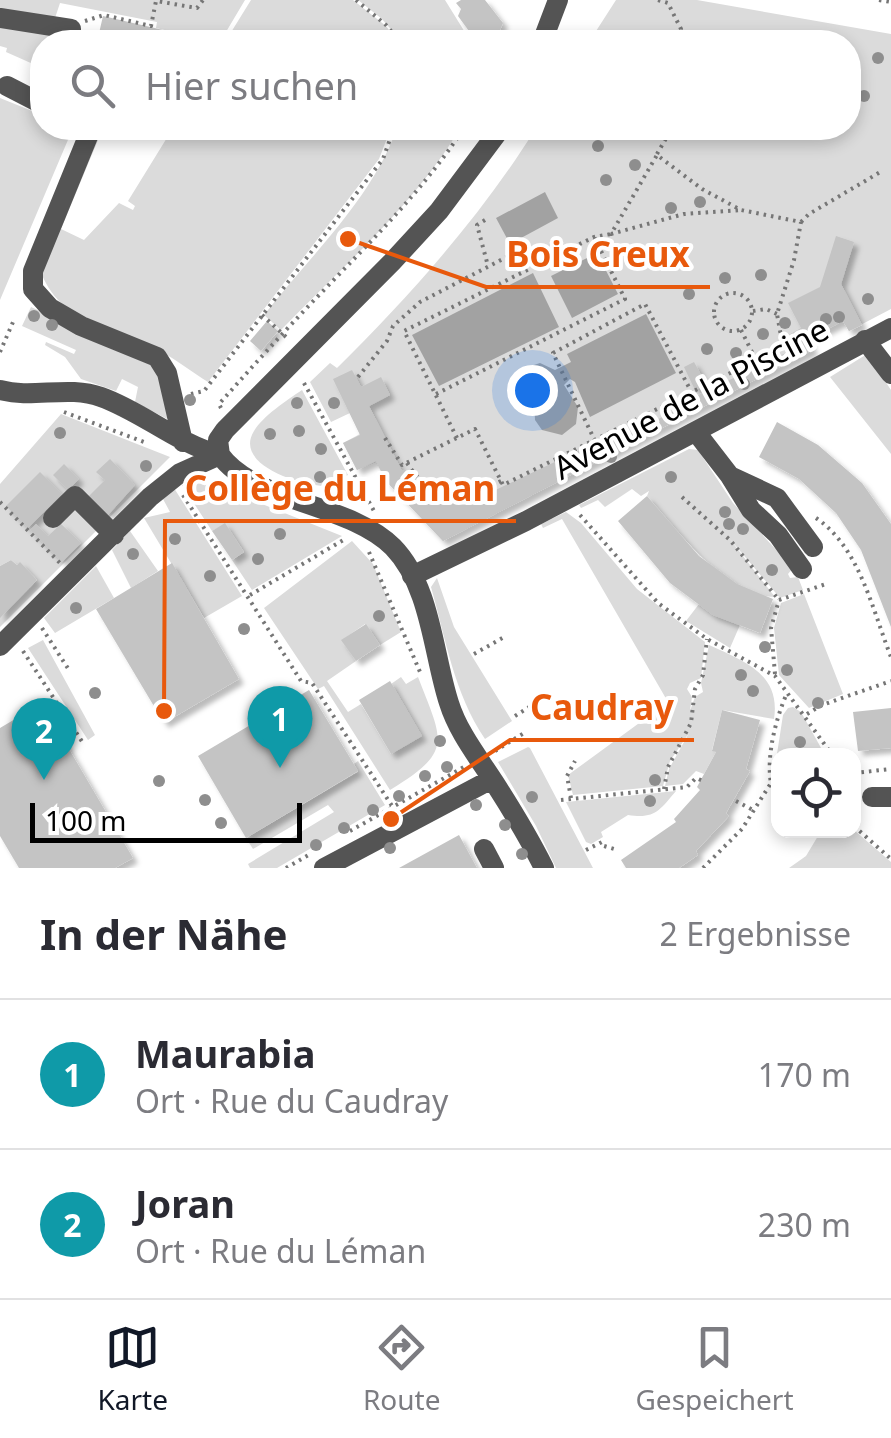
<!DOCTYPE html>
<html lang="de">
<meta charset="utf-8">
<style>
:root{--surface:#fff;--page:#f7f7f7;--text:#2b2b33;--muted:#7c7c81;--line:#e1e1e2;--accent:#111827}
body{margin:0;font-family:"Noto Sans",sans-serif;background:var(--page);color:var(--text)}
.controls{position:absolute;right:30px;bottom:30px;display:grid;overflow:hidden;border-radius:20px;box-shadow:0 5px 15px #0003}
.controls button{width:90px;height:90px;display:grid;place-items:center;padding:0;border:0;border-bottom:2px solid var(--line);background:var(--surface);color:var(--text);font:50px sans-serif}
.scale{position:absolute;left:30px;bottom:25px;width:272px;box-sizing:border-box;padding-left:10px;border:5px solid #000;border-top:0;font-size:28px;line-height:35px;white-space:nowrap;color:#000;-webkit-text-stroke:8px #fff;paint-order:stroke}
.you{position:absolute;left:532px;top:390px;width:35px;height:35px;margin:-25px;border:8px solid #fff;border-radius:50%;background:#1a73e8;box-shadow:0 0 0 15px #1a73e833}
.badge{display:grid;place-items:center;width:65px;height:65px;border-radius:50%;background:var(--accent);color:#fff;font-size:32px;font-weight:700}
.pin{position:absolute;translate:-50% -82px;filter:drop-shadow(0 2px 5px #0008)}
.pin::after{content:'';position:absolute;top:52px;width:35px;height:30px;background:inherit;clip-path:polygon(0 0,100% 0,50% 100%)}
.list{margin:0;padding:0;list-style:none}
h2{display:flex;justify-content:space-between;align-items:center;height:130px;margin:0;padding:0 40px;font-size:42px}
h2 small{font-size:32px;font-weight:400;color:var(--muted)}
.list li{display:grid;grid-template-columns:65px 1fr auto;gap:30px;align-items:center;box-sizing:border-box;height:150px;padding:0 40px;border-top:2px solid var(--line)}
.list b{display:block;font-size:38px;white-space:nowrap}
.list p{margin:0;font-size:32px;white-space:nowrap;color:var(--muted)}
.list em{font-size:32px;font-style:normal;color:var(--muted)}
.icon{flex:none;width:55px;height:55px;fill:none;stroke:currentColor;stroke-width:2;stroke-linecap:round;stroke-linejoin:round}
.map{position:relative;flex:none;width:891px;height:868px;overflow:hidden}
.search{position:absolute;background:var(--surface);box-shadow:0 5px 15px #0003;left:30px;right:30px;top:30px;height:110px;display:flex;align-items:center;gap:25px;box-sizing:border-box;padding:0 35px;border-radius:40px;color:var(--muted);font-size:38px}
.sheet{height:430px;background:var(--surface)}
nav{display:flex;justify-content:space-around;align-items:center;box-sizing:border-box;height:140px;border-top:2px solid var(--line);background:var(--surface);font-size:28px;color:var(--muted)}
nav a{display:grid;justify-items:center;gap:5px}
nav .on{color:var(--accent)}
.map>svg:first-child{display:block}
</style>
<div class="map">
<svg width="891" height="868" viewBox="0 0 891 868">
<defs>
<filter id="shadow"><feDropShadow dx="5" dy="5" stdDeviation="2.5" flood-color="#0004"/></filter>
</defs>
<rect width="100%" height="100%" fill="#fff"/>
<path fill="#dbdbdb" d="M0 0H245L220 42H167L169 31 156 28 157 22 60 3 55 18 0 13Z
M251 0H353L386 26 398 42H225Z
M358 0H445L471 42H402L382 19Z
M616 0H697L891 34V309L849 331 843 321 808 339 813 350 443 541 386 481 376 462 357 470 343 443 360 434 350 413 331 422 310 382 330 363 337 368C410 296 482 215 536 128H848V42H589Z
M0 25 65 37 75 42H42V68L6 52 7 48 0 46Z
M0 98 42 115V128H73L0 300Z
M97 128H103L61 229 84 240 119 203 133 210 135 206 128 201 173 128H391L379 159 208 382C192 372 177 360 160 351 116 329 64 326 42 275Z
M397 128H460C415 205 343 266 281 330L264 315C310 256 372 199 397 128Z
M31 307 155 363 169 420 135 402 138 387 122 379 116 391 81 379 65 357 45 345 46 342 74 354 76 350 22 326Z
M867 354 891 390V454L830 377Z
M302 390 348 475 324 486C301 485 233 465 254 431 263 416 287 400 302 390Z
M61 414 170 457 0 627V616L37 580 20 563 17 565 11 560 0 566V484Z
M689 449 698 450 733 503 793 568 788 574 790 578 798 577 803 590 780 598 729 538 775 597C726 596 678 531 647 496L649 491 641 496 632 489 605 507 598 500 581 508 579 505Z
M192 482H207L342 536 252 590 232 560 244 552 225 524 212 531 182 485Z
M174 488 242 596 204 618 144 518 170 512 163 499Z
M566 512 581 523 637 589 705 642 701 678 690 683 687 689 692 697 690 711 695 697 703 692 701 683 709 645C744 661 781 674 774 719L722 710 712 750 716 752 704 774 696 771 683 784 665 786 669 769 689 733 670 761 663 786 573 795 568 775 668 702 562 519 543 528 541 524Z
M130 531 158 571 131 588 112 550Z
M352 541 373 564 401 632 380 645 365 624 342 640 356 661 327 681 348 712 361 704 391 754V684L401 677 406 684 418 677C443 742 454 751 390 790L324 686 318 689 264 608Z
M96 566 114 598 55 633 44 618Z
M437 578 454 627 512 721 485 739C454 693 446 640 431 587Z
M804 594 843 694 809 708 779 675 774 628 781 603Z
M699 604 740 625 730 648 686 621Z
M43 640 95 735 88 740 28 648Z
M793 707 801 712 825 755 778 756V773L775 767 783 715 788 708Z
M528 747 530 748 593 868H556L536 826 498 762Z
M358 761 385 805 277 868H250L248 864 334 812 328 805 253 849 246 838 358 772 354 764Z
M676 791C659 811 655 819 628 815L601 832 603 837 591 844 586 842 566 802Z
M854 830 891 862V868H789L806 856 821 831Z"/>
<path fill="#a2a2a2" d="M545 192 558 218 510 244 496 218Z
M597 253 618 294 572 318 551 276Z
M533 273 559 327 439 386 412 335Z
M646 314 676 373 590 417 575 382 570 379 564 385 578 407 576 424 562 435 542 430 535 420 534 398 525 376 528 367 540 363 555 370 571 362 567 354Z"/>
<path fill="#c4c4c4" filter="url(#shadow)" d="M461 0H485L503 23 498 35 495 30 490 33 497 42H477L458 16 461 9 456 3Z
M103 16 163 30 160 42H97Z
M836 236 854 242 841 284 862 325 849 331 843 321 808 339 813 350 443 541 386 481 376 461 357 470 343 443 360 435 333 379 352 370 361 387 381 377 390 395 369 406 402 471 405 470 422 485 440 495 469 496 487 488 489 493 580 450 583 457 698 399 696 396 796 348 789 335 801 328 788 303 820 287Z
M267 321 278 331 261 351 250 341Z
M694 362 706 384 695 390 684 367Z
M777 422 818 445 862 483 891 524V627L861 550 836 513 799 479 759 457Z
M110 459 135 485 108 515 89 496 105 480 96 472Z
M64 464 79 479 68 490 53 475Z
M40 472 62 494 28 528 6 506Z
M647 496 699 556 737 584 773 599 760 633 713 615 670 583 618 521Z
M225 523 244 552 232 560 212 531Z
M36 524 48 536 61 524 81 543 62 562 30 530Z
M11 560 17 565 20 562 37 580 0 618V566Z
M172 563 239 679 164 723 96 609Z
M366 624 380 645 356 661 341 640Z
M390 681 422 736 391 754 359 700Z
M309 690 358 771 246 838 198 756Z
M42 703 133 858 115 868H19L0 836V728Z
M891 708V748L858 751 853 712Z
M722 710 760 720 746 769 750 771 726 813 729 816 696 851 698 855 679 868H626L621 860 676 822 674 819 700 790 697 787 716 752 712 751Z
M459 835 477 868H399Z"/>
<g fill="none" stroke-linecap="round" stroke-linejoin="round">
<path stroke="#767676" stroke-width="4" stroke-dasharray="2.5 5" stroke-linecap="butt" d="M356 0 386 25 400 42
M658 0 668 3 681 29 680 42
M879 0 891 2
M85 21 104 15 151 26 156 1 197 8 203 0
M657 154 672 128
M485 220 477 225 488 266
M801 222 809 214 882 171
M714 312a19 19 0 1 1 38 0a19 19 0 1 1-38 0Z
M753 311 766 309 777 314
M262 315 286 337
M741 330 756 360
M0 352 13 322
M358 377 387 341 393 326 420 302 526 247 535 266
M304 383 374 511
M191 394 204 391 383 159 394 128
M436 394 625 299 594 237
M221 408 219 404C253 366 287 328 323 291 374 238 424 189 464 128
M64 412 144 442
M385 438 402 465 475 429 503 485 783 347 777 314 794 260 801 222 741 210 702 189 657 155 611 234 684 214 741 210
M457 438 404 331 594 237 611 234
M595 441 553 353 645 304 692 393
M407 463C431 502 464 498 501 481
M183 495 301 681 312 683 396 812
M682 497 730 540 779 600
M0 502 60 563
M580 515 658 603 707 639 775 676 833 756
M816 518C860 548 872 609 891 657
M369 552 420 672
M250 595 345 539
M779 600 826 584
M42 628 69 670
M23 651 83 743
M474 654 506 636
M775 674 771 628 779 600
M807 714 822 705 891 681
M515 716 542 699
M495 751 524 733
M854 773 891 769
M664 789 668 767 691 723 695 689 703 675 707 639
M571 798 567 776 575 761
M561 800 687 787 696 778 703 781
M736 801 753 810
M854 826 891 859
M350 831 464 767
M586 850 602 842 604 846 614 849
M286 868 312 853
M703 868 742 829 771 783C766 756 776 718 787 693"/>
<path stroke="#545454" stroke-width="20" d="M0 18 71 29
M542 42 558 0
M7 86 42 104
M88 128 91 129 33 271V289L50 308 81 326 157 357 167 373 183 442
M865 340 891 374
M0 390C33 399 68 385 101 397 143 412 176 443 220 455
M696 432 730 476 777 498 813 547
M220 455C255 503 349 503 393 547 431 586 433 654 449 703 458 732 478 757 494 782 512 810 529 838 544 868
M220 455 218 440 225 430 392 262 439 211 501 128
M730 476 751 510 778 535 802 569
M53 518 75 496 114 535
M412 576 526 521 891 328
M0 646 150 497 180 473 220 455
M872 797H891
M484 849 494 868
M324 868 492 779"/>
</g>
<g fill="#8e8e8e">
<circle cx="878" cy="58" r="6"/>
<circle cx="864" cy="96" r="6"/>
<circle cx="598" cy="146" r="6"/>
<circle cx="635" cy="165" r="6"/>
<circle cx="606" cy="180" r="6"/>
<circle cx="700" cy="202" r="6"/>
<circle cx="671" cy="208" r="6"/>
<circle cx="761" cy="275" r="6"/>
<circle cx="725" cy="278" r="6"/>
<circle cx="689" cy="294" r="6"/>
<circle cx="868" cy="299" r="6"/>
<circle cx="34" cy="316" r="6"/>
<circle cx="839" cy="317" r="6"/>
<circle cx="826" cy="319" r="6"/>
<circle cx="785" cy="323" r="6"/>
<circle cx="52" cy="325" r="6"/>
<circle cx="817" cy="328" r="6"/>
<circle cx="763" cy="334" r="6"/>
<circle cx="707" cy="349" r="6"/>
<circle cx="736" cy="353" r="6"/>
<circle cx="744" cy="384" r="6"/>
<circle cx="190" cy="400" r="6"/>
<circle cx="297" cy="403" r="6"/>
<circle cx="334" cy="403" r="6"/>
<circle cx="299" cy="431" r="6"/>
<circle cx="60" cy="433" r="6"/>
<circle cx="270" cy="434" r="6"/>
<circle cx="321" cy="449" r="6"/>
<circle cx="611" cy="457" r="6"/>
<circle cx="146" cy="466" r="6"/>
<circle cx="320" cy="477" r="6"/>
<circle cx="671" cy="477" r="6"/>
<circle cx="725" cy="512" r="6"/>
<circle cx="729" cy="524" r="6"/>
<circle cx="743" cy="529" r="6"/>
<circle cx="280" cy="534" r="6"/>
<circle cx="175" cy="539" r="6"/>
<circle cx="133" cy="554" r="6"/>
<circle cx="258" cy="559" r="6"/>
<circle cx="772" cy="570" r="6"/>
<circle cx="210" cy="576" r="6"/>
<circle cx="76" cy="608" r="6"/>
<circle cx="379" cy="616" r="6"/>
<circle cx="244" cy="629" r="6"/>
<circle cx="765" cy="647" r="6"/>
<circle cx="787" cy="670" r="6"/>
<circle cx="741" cy="675" r="6"/>
<circle cx="753" cy="691" r="6"/>
<circle cx="95" cy="693" r="6"/>
<circle cx="818" cy="703" r="6"/>
<circle cx="440" cy="741" r="6"/>
<circle cx="800" cy="742" r="6"/>
<circle cx="447" cy="767" r="6"/>
<circle cx="425" cy="776" r="6"/>
<circle cx="655" cy="780" r="6"/>
<circle cx="159" cy="781" r="6"/>
<circle cx="399" cy="796" r="6"/>
<circle cx="532" cy="797" r="6"/>
<circle cx="205" cy="800" r="6"/>
<circle cx="650" cy="801" r="6"/>
<circle cx="476" cy="805" r="6"/>
<circle cx="373" cy="810" r="6"/>
<circle cx="221" cy="823" r="6"/>
<circle cx="505" cy="825" r="6"/>
<circle cx="344" cy="828" r="6"/>
<circle cx="316" cy="845" r="6"/>
<circle cx="390" cy="848" r="6"/>
<circle cx="522" cy="854" r="6"/>
</g>
<g text-anchor="middle" stroke-width="8" stroke-linejoin="round" paint-order="stroke">
<g font-size="32" fill="#000" stroke="#fff">
<text transform="translate(691 399) rotate(-28)" y="11">Avenue de la Piscine</text>
</g>
</g>
<path fill="none" stroke="#e8590c" stroke-width="4" d="M348 239L486 287H710M164 711L165 521H516M391 819L510 740H694"/>
<g fill="#e8590c" stroke="#fff" stroke-width="4">
<circle cx="348" cy="239" r="10"/>
<circle cx="164" cy="711" r="10"/>
<circle cx="391" cy="819" r="10"/>
</g>
<g font-size="35" text-anchor="middle" font-weight="bold" fill="#e8590c" stroke="#fff" stroke-width="8" stroke-linejoin="round" paint-order="stroke">
<text x="598" y="267">Bois Creux</text>
<text x="340" y="501">Collège du Léman</text>
<text x="602" y="720">Caudray</text>
</g>
</svg>
<div class="controls">
<button><svg class="icon" aria-label="locate" viewBox="0 0 24 24"><circle cx="12" cy="12" r="6"/><path d="M12 2v4M12 18v4M2 12h4M18 12h4"/></svg></button>
</div>
<div class="scale">100 m</div>
<div class="you"></div>
<div class="pin badge" style="left:280px;top:768px;background:#0f9aa8">1</div>
<div class="pin badge" style="left:44px;top:780px;background:#0f9aa8">2</div>
<div class="search"><svg class="icon" aria-label="search" viewBox="0 0 24 24"><circle cx="10" cy="10" r="6"/><path d="M15 15l6 6"/></svg>Hier suchen</div>
</div>
<section class="sheet">
<h2>In der Nähe<small>2 Ergebnisse</small></h2>
<ul class="list">
<li><span class="badge" style="background:#0f9aa8">1</span><div><b>Maurabia</b><p>Ort · Rue du Caudray</p></div><em>170 m</em></li>
<li><span class="badge" style="background:#0f9aa8">2</span><div><b>Joran</b><p>Ort · Rue du Léman</p></div><em>230 m</em></li>
</ul>
</section>
<nav>
<a class="on"><svg class="icon" aria-label="map" viewBox="0 0 24 24"><path d="M3 6l6-2 6 2 6-2v14l-6 2-6-2-6 2zM9 4v14M15 6v14"/></svg>Karte</a>
<a><svg class="icon" aria-label="directions" viewBox="0 0 24 24"><path d="M12 3l9 9-9 9-9-9zM9 14v-3h6M13 9l2 2-2 2"/></svg>Route</a>
<a><svg class="icon" aria-label="saved" viewBox="0 0 24 24"><path d="M7 4h10v16l-5-4-5 4z"/></svg>Gespeichert</a>
</nav>
